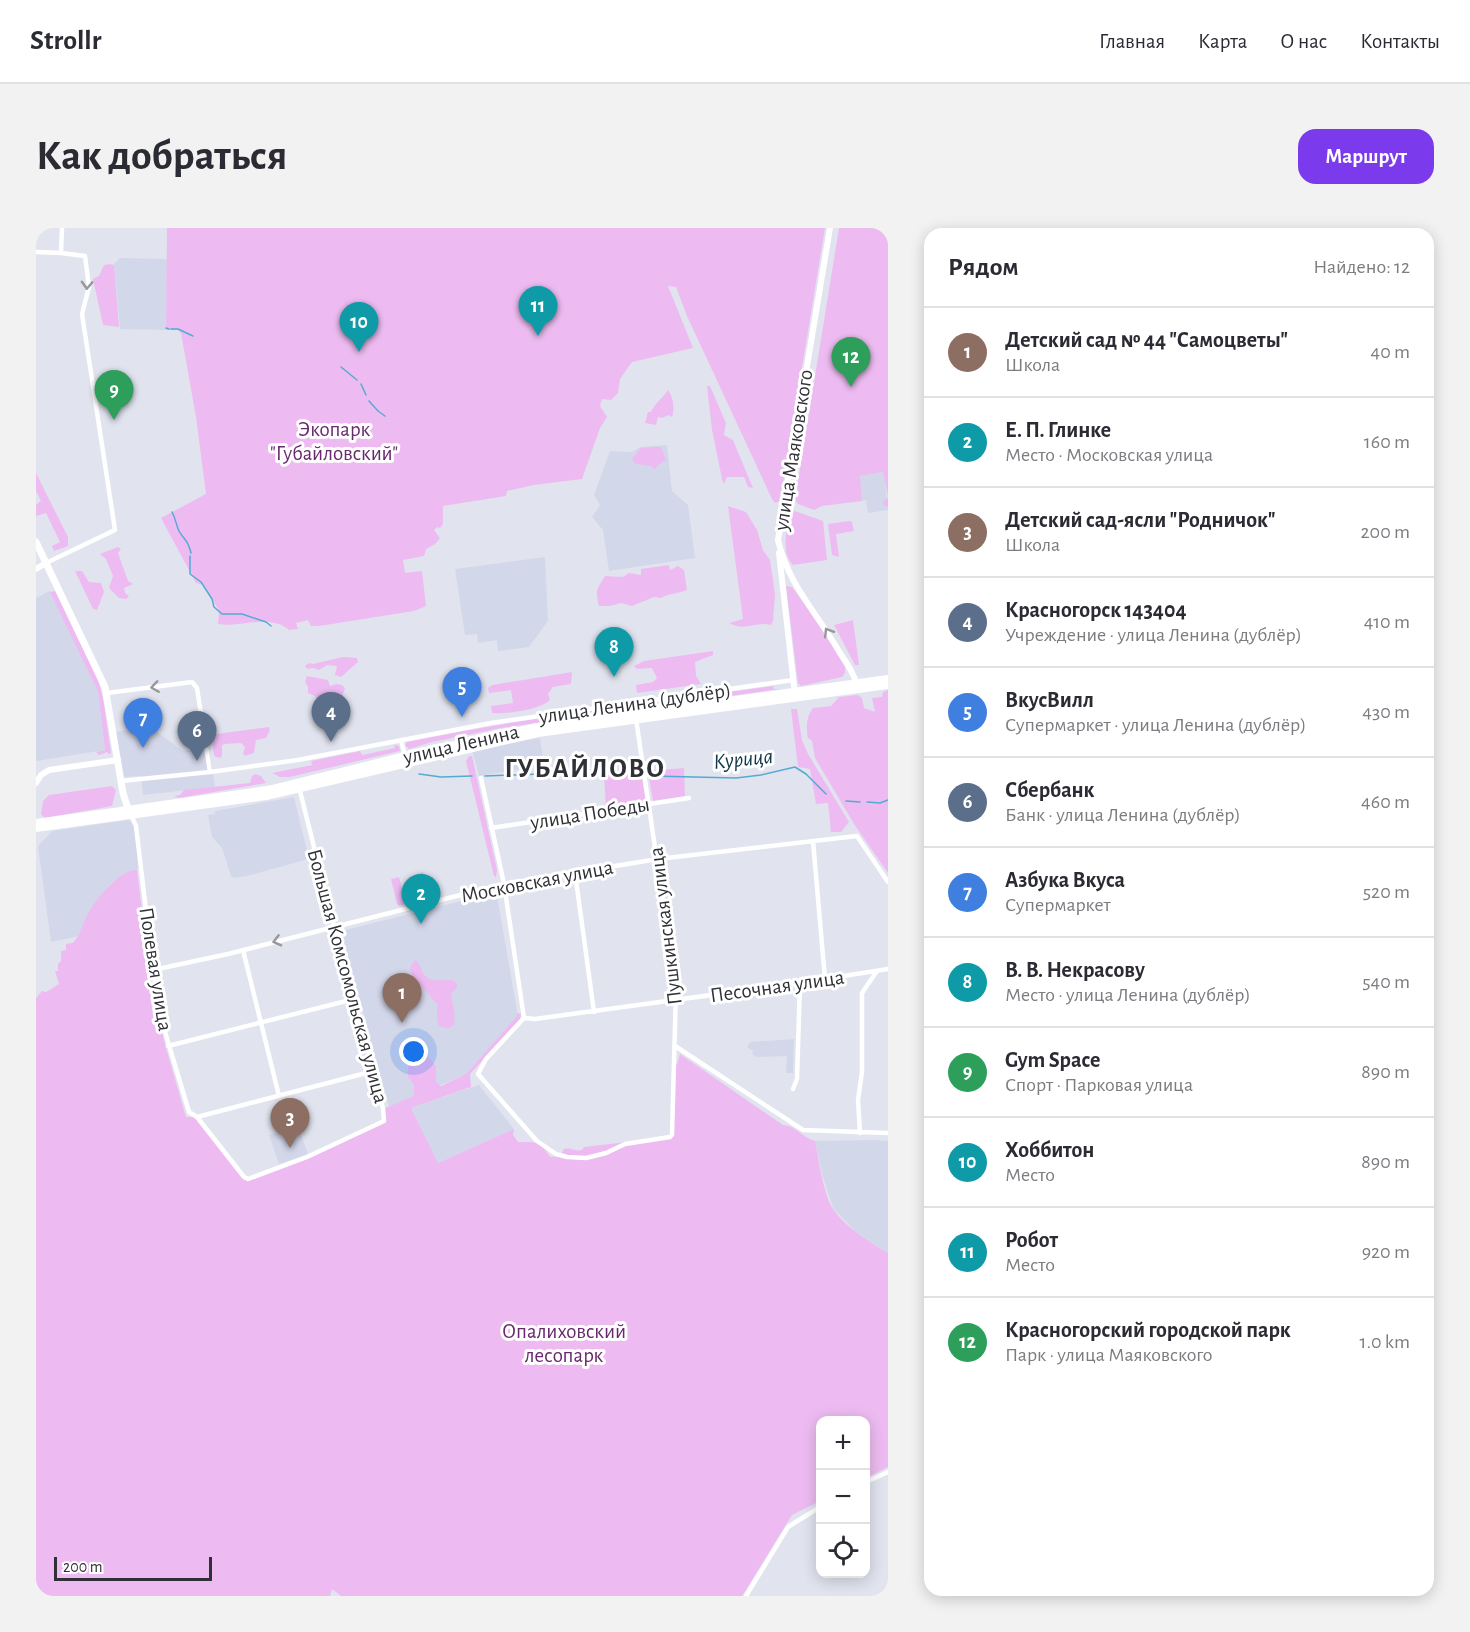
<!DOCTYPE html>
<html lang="ru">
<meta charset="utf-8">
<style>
:root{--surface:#fff;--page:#f2f2f3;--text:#2b2b33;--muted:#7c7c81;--line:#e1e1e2;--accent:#7c3aed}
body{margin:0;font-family:"Alegreya Sans",sans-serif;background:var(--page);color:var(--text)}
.controls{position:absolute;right:18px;bottom:18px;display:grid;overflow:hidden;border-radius:12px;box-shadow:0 3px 15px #0003}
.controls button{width:54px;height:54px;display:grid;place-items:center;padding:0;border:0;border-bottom:2px solid var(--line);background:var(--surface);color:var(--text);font:30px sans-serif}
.scale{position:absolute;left:18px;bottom:15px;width:158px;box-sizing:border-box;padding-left:6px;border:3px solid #303136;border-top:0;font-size:16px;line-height:21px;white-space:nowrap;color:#303136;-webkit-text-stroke:4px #fff;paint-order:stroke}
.you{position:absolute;left:378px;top:824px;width:21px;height:21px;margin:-15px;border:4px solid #fff;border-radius:50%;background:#1a73e8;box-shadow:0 0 0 9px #1a73e833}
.badge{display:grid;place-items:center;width:39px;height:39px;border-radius:50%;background:var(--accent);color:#fff;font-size:20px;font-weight:700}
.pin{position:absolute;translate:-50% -50px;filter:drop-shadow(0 2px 3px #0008)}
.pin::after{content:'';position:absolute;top:32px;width:21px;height:18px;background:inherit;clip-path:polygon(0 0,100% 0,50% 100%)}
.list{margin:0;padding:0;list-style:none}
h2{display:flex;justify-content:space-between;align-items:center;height:78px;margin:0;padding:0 24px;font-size:26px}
h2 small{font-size:20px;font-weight:400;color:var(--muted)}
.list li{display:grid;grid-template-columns:39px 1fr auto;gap:18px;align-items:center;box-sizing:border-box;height:90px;padding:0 24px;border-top:2px solid var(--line)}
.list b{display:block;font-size:22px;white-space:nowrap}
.list p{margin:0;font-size:20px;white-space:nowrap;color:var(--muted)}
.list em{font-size:20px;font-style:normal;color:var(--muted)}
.icon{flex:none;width:33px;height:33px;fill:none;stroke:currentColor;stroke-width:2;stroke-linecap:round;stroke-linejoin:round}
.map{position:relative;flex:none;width:852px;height:1368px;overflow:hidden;border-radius:18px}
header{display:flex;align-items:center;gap:36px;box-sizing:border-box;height:84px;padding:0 30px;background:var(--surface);border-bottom:2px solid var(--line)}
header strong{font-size:28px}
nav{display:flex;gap:33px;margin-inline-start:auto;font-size:21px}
.intro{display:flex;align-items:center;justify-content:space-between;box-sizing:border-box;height:144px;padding:0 36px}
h1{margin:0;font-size:42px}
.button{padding:15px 27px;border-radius:18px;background:var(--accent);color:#fff;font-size:21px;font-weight:700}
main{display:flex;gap:36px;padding:0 36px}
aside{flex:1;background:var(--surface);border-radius:18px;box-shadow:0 3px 15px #0003}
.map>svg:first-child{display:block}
</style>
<header>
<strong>Strollr</strong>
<nav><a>Главная</a><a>Карта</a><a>О нас</a><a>Контакты</a></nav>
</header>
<div class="intro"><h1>Как добраться</h1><a class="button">Маршрут</a></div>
<main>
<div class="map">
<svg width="852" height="1368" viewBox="0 0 852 1368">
<rect width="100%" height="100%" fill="#e1e4ef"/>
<path fill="#d3d7ea" d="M84 30 131 31 130 102 84 101 78 36Z
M631 217 636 263 652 277 659 330 573 343 567 302 556 289 564 277 558 267 574 223 596 224 604 219Z
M848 244 852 282 832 285 830 272 826 273 823 248Z
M509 329 512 393 493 419 462 423 461 412 442 415 441 406 429 407 419 341Z
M14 363 62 464 69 522 0 533V370Z
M114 499 147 523 173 519 179 559 107 567 105 548 87 549 80 504Z
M504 510 508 537 443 548 436 521Z
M258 569 273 631 211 648 198 650 195 648 186 620 176 609 172 587 179 586V583Z
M92 592 98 595 103 640 95 642 75 655 50 690 47 701 43 708 15 714 2 618 16 603Z
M445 668 446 671 461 668 482 788 430 846 353 879 305 703Z
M758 811 757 845H750L751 828 720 829 716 826 717 823 711 819 714 814Z
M443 857 478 901 402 935 375 880Z
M262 899 272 926 243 936 233 907Z
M840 912 852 913V1025L820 1004 797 980 787 949 779 913Z"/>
<path fill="#edbbf1" d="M131 0H789L744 273 739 275 736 271 651 88 640 59 632 58 657 120 596 134 584 151 582 165 575 172 566 171 564 178 571 189 564 200 546 251 498 257 471 263 470 268 407 278V296L404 300 401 299 398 302 404 310 399 316 390 321 388 328 367 332 369 345 386 343 390 378 378 383 283 398H275L272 392 260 395 262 401 253 402C234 385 204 400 182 396L183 383 168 357 160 355 125 290 170 266 160 189 145 105 142 102H130Z
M803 0H852V279L847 277V274L852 269 847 244 824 248 826 273 786 278 778 282 762 276 759 272Z
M74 36 78 37 83 99 67 97 57 51 63 48 68 37Z
M671 158H674L690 195 688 207 697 212 717 260 712 259 708 249H691L688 256 686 251 676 202Z
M632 162C637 168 639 181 636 189L633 187 626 190 622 189 620 197 609 195 612 184H615C619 175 626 171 632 162Z
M617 219H625L630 232 622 237 619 242 615 238 600 236 596 231 605 220Z
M0 245 32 309V318L18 323 16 318 24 314 10 285 0 288V277L5 273 0 263Z
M692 278 710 284 721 302 727 322 734 332 739 366 737 393 735 397C720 393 708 404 693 395L707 391Z
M756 282 787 293 791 332 757 337C744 325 751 297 756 282Z
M813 293 816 294 818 303 800 306 803 329 796 327 792 296Z
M82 319 85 321 82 325 92 353 97 356 88 360 89 365 93 368 90 371 83 370 73 360 77 348 70 331 64 326Z
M633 337 634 342 642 338 648 342 651 362C641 366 633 365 625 370L618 369 596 378 585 375 574 378H563C559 362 561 361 569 348L587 349 593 345 605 347V341Z
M39 343H46L53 354 65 355 68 364 61 382 57 381Z
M750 358 756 359 786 400 809 439V445L806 449 765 458 762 455Z
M19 363 62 452 67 470 75 525 73 526 71 524 63 527 60 524 69 522 62 464 14 364Z
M817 392 823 437H819L798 397Z
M677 423V427L659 434 660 448 665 456 601 465 600 457 617 454 621 450 616 440 601 441 598 438 608 433Z
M307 429 321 430 322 434 305 449 299 447 301 438 291 437 283 442 277 440 271 441 269 438 273 435 277 436Z
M536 444 535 456 517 459 512 466 514 472C504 482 471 486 456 485L455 478 477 475 475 462 453 465 452 460 456 457Z
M271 448 292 452 294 458 300 456 306 457 309 460C308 465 304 472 301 475L292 470 282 473 279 468 272 465V459L269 454Z
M737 458 738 461H744L465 500 396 514 373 521 369 517 371 514C492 489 615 474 737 458Z
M852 462V645L818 596 779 530 776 513 772 510C770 500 770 489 777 480L795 478 803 469 822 467 826 470 828 480 839 484 836 470 846 469 847 464Z
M755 481H761L766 512 772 526 813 594 805 604H795L792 575 780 576 774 541 762 539Z
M233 499 234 502 230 510 220 512 218 525 209 528 207 526 209 519 205 515 188 516 186 518V528L184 530 178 528 176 511 180 506Z
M358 517 363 518 364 523 254 549H244L236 545 276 537 275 533 324 523 326 527 359 520Z
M433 528H436L461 642 460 649 458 648 430 533Z
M648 540 649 568 617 573 612 543Z
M605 544 610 574 570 581 568 545Z
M219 546 225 548 230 555 143 570 138 568 144 567 148 562 214 555 216 548Z
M76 558 80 562 76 578 9 590 5 586 7 573 13 567Z
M101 641 115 759 130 820 150 889H161L209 951 271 929 348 893 347 881 378 868V857L372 849V836L365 825 369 820 385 818 388 819 391 828 400 838V854L405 858 430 846 481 788V785L485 786 484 791 434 846 435 859 375 880 402 935 478 901 477 907 482 914C500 914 504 912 514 929L524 928 528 921C536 919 539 924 546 922L548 919 634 909 638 834 641 836 644 826 747 897C760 898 766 909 779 913 783 931 787 965 797 981 810 1000 833 1013 852 1025V1239L830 1250V1192H784V1273L756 1287 706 1368H305L296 1361 294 1368H0V770L6 763 10 764 23 756 19 743H22V736L25 733V723L30 722V716L37 715C45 705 46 699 50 689 59 672 82 643 101 641Z
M387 644 390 657 385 659 387 671 363 678 361 676 355 651 363 649 366 661 375 659V649Z
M379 732C385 736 384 739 387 745 393 755 407 752 416 752L421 756V759L415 766C416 777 428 808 403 798L401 792V776C392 766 385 757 376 749L374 740Z"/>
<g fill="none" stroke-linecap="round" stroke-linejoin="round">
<path stroke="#54abd2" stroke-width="1.5" d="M130 100 133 101
M135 101H142L157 108
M305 139 321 152
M325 156 330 167
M333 173 342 183 349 188
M136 284C140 291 140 297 143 303 148 312 152 311 155 325
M154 328V346L165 354 176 371 178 379 186 386H206L230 394 235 398
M383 546 405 549 436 548
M449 548 505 546
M616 548 700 550 725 547 759 539 770 546 790 566
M810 573 824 574
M831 574 844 575 852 572"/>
<path stroke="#fff" stroke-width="4.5" d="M0 24 25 25
M10 335 79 302 46 86 53 59 49 28 25 25 26 0
M71 465 156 454 161 460 174 544
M365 512 369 528
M445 550 468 656 488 790
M85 553 174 544 262 532 455 495 757 452
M95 587 100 598 117 742 126 794 153 884 161 889 208 949 212 951 271 929 348 893 347 881 338 843 298 699 263 559
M455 600 653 570
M777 613 789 751
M539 645 558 784
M207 722 243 868
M117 742 192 726 468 656 622 631 821 608 852 654
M488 790 450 831 442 846 501 913 520 926 531 929 550 930 570 925 589 916 634 909 636 907 640 762 600 491
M488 790 499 791 764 755 852 741
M132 818 318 771
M639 818 767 902 852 905
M757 861 761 851 764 755
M161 889 338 843
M824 905 822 872 826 844V765L841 743
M830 1254 852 1244
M710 1368 752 1299 784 1279"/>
<path stroke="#fff" stroke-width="6" d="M794 0 742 312C752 357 782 386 804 425 811 435 818 446 821 457
M743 325 759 467
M0 341 10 335
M0 555 5 547 13 542 82 532"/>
<path stroke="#fff" stroke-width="7" d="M0 314 69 459 87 565 93 584"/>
<path stroke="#fff" stroke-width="8" d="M0 595 237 561 369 528 501 499 852 451
M0 600 230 568 502 505 852 457"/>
</g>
<defs><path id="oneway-chevron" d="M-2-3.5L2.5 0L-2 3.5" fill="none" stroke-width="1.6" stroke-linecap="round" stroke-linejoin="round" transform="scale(1.5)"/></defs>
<g stroke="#98989a">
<use href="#oneway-chevron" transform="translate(51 57) rotate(92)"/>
<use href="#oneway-chevron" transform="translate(792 404) rotate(-122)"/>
<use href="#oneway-chevron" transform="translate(119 459) rotate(172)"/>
<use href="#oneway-chevron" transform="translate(241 713) rotate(166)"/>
</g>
<g text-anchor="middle" stroke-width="6" stroke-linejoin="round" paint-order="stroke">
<g font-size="21" fill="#69296f" stroke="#fff">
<text x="298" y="208">Экопарк<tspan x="298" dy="24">"Губайловский"</tspan></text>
<text x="528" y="1110">Опалиховский<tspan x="528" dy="24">лесопарк</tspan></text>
</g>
<g font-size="21" fill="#303136" stroke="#fff">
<text transform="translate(757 222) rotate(-81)" y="7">улица Маяковского</text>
<text transform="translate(599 475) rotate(-8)" y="7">улица Ленина (дублёр)</text>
<text transform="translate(425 516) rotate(-13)" y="7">улица Ленина</text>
<text transform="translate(554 585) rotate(-9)" y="7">улица Победы</text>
<text transform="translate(501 653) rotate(-11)" y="7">Московская улица</text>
<text transform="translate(629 698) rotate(-97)" y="7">Пушкинская улица</text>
<text transform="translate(120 741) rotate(81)" y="7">Полевая улица</text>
<text transform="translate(312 748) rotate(75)" y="7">Большая Комсомольская улица</text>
<text transform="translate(741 758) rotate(-8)" y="7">Песочная улица</text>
</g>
<g font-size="22" font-style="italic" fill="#12394a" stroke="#fff">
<text transform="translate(707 530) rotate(-6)" y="8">Курица</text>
</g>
<g font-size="27" font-weight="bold" letter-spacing="1.5" fill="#303136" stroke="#fff">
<text x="549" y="549">ГУБАЙЛОВО</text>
</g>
</g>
</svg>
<div class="controls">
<button>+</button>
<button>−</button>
<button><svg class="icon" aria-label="locate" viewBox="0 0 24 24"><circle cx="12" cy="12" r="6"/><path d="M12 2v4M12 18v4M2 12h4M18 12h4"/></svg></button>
</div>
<div class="scale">200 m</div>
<div class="you"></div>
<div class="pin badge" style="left:366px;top:795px;background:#8d6e63">1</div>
<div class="pin badge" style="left:385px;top:696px;background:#0f9aa8">2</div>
<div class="pin badge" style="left:254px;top:920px;background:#8d6e63">3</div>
<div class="pin badge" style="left:295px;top:514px;background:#5c6f8a">4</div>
<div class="pin badge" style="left:426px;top:489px;background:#3f7fe0">5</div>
<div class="pin badge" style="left:161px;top:533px;background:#5c6f8a">6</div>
<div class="pin badge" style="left:107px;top:520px;background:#3f7fe0">7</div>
<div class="pin badge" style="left:578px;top:449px;background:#0f9aa8">8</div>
<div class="pin badge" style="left:78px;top:192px;background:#2e9e5b">9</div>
<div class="pin badge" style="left:323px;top:124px;background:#0f9aa8">10</div>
<div class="pin badge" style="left:502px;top:108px;background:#0f9aa8">11</div>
<div class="pin badge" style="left:815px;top:159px;background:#2e9e5b">12</div>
</div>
<aside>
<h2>Рядом<small>Найдено: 12</small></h2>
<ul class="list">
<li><span class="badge" style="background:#8d6e63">1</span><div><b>Детский сад № 44 &quot;Самоцветы&quot;</b><p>Школа</p></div><em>40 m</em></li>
<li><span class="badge" style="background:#0f9aa8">2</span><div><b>Е. П. Глинке</b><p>Место · Московская улица</p></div><em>160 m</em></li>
<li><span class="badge" style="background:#8d6e63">3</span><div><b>Детский сад-ясли &quot;Родничок&quot;</b><p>Школа</p></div><em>200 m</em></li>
<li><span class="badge" style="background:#5c6f8a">4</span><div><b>Красногорск 143404</b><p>Учреждение · улица Ленина (дублёр)</p></div><em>410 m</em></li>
<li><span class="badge" style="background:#3f7fe0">5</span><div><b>ВкусВилл</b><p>Супермаркет · улица Ленина (дублёр)</p></div><em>430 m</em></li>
<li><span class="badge" style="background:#5c6f8a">6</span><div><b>Сбербанк</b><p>Банк · улица Ленина (дублёр)</p></div><em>460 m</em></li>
<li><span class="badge" style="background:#3f7fe0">7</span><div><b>Азбука Вкуса</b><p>Супермаркет</p></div><em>520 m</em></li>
<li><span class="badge" style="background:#0f9aa8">8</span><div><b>В. В. Некрасову</b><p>Место · улица Ленина (дублёр)</p></div><em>540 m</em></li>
<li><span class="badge" style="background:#2e9e5b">9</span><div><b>Gym Space</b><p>Спорт · Парковая улица</p></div><em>890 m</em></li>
<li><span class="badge" style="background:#0f9aa8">10</span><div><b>Хоббитон</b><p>Место</p></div><em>890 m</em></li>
<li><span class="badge" style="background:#0f9aa8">11</span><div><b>Робот</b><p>Место</p></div><em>920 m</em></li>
<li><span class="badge" style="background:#2e9e5b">12</span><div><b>Красногорский городской парк</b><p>Парк · улица Маяковского</p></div><em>1.0 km</em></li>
</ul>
</aside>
</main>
